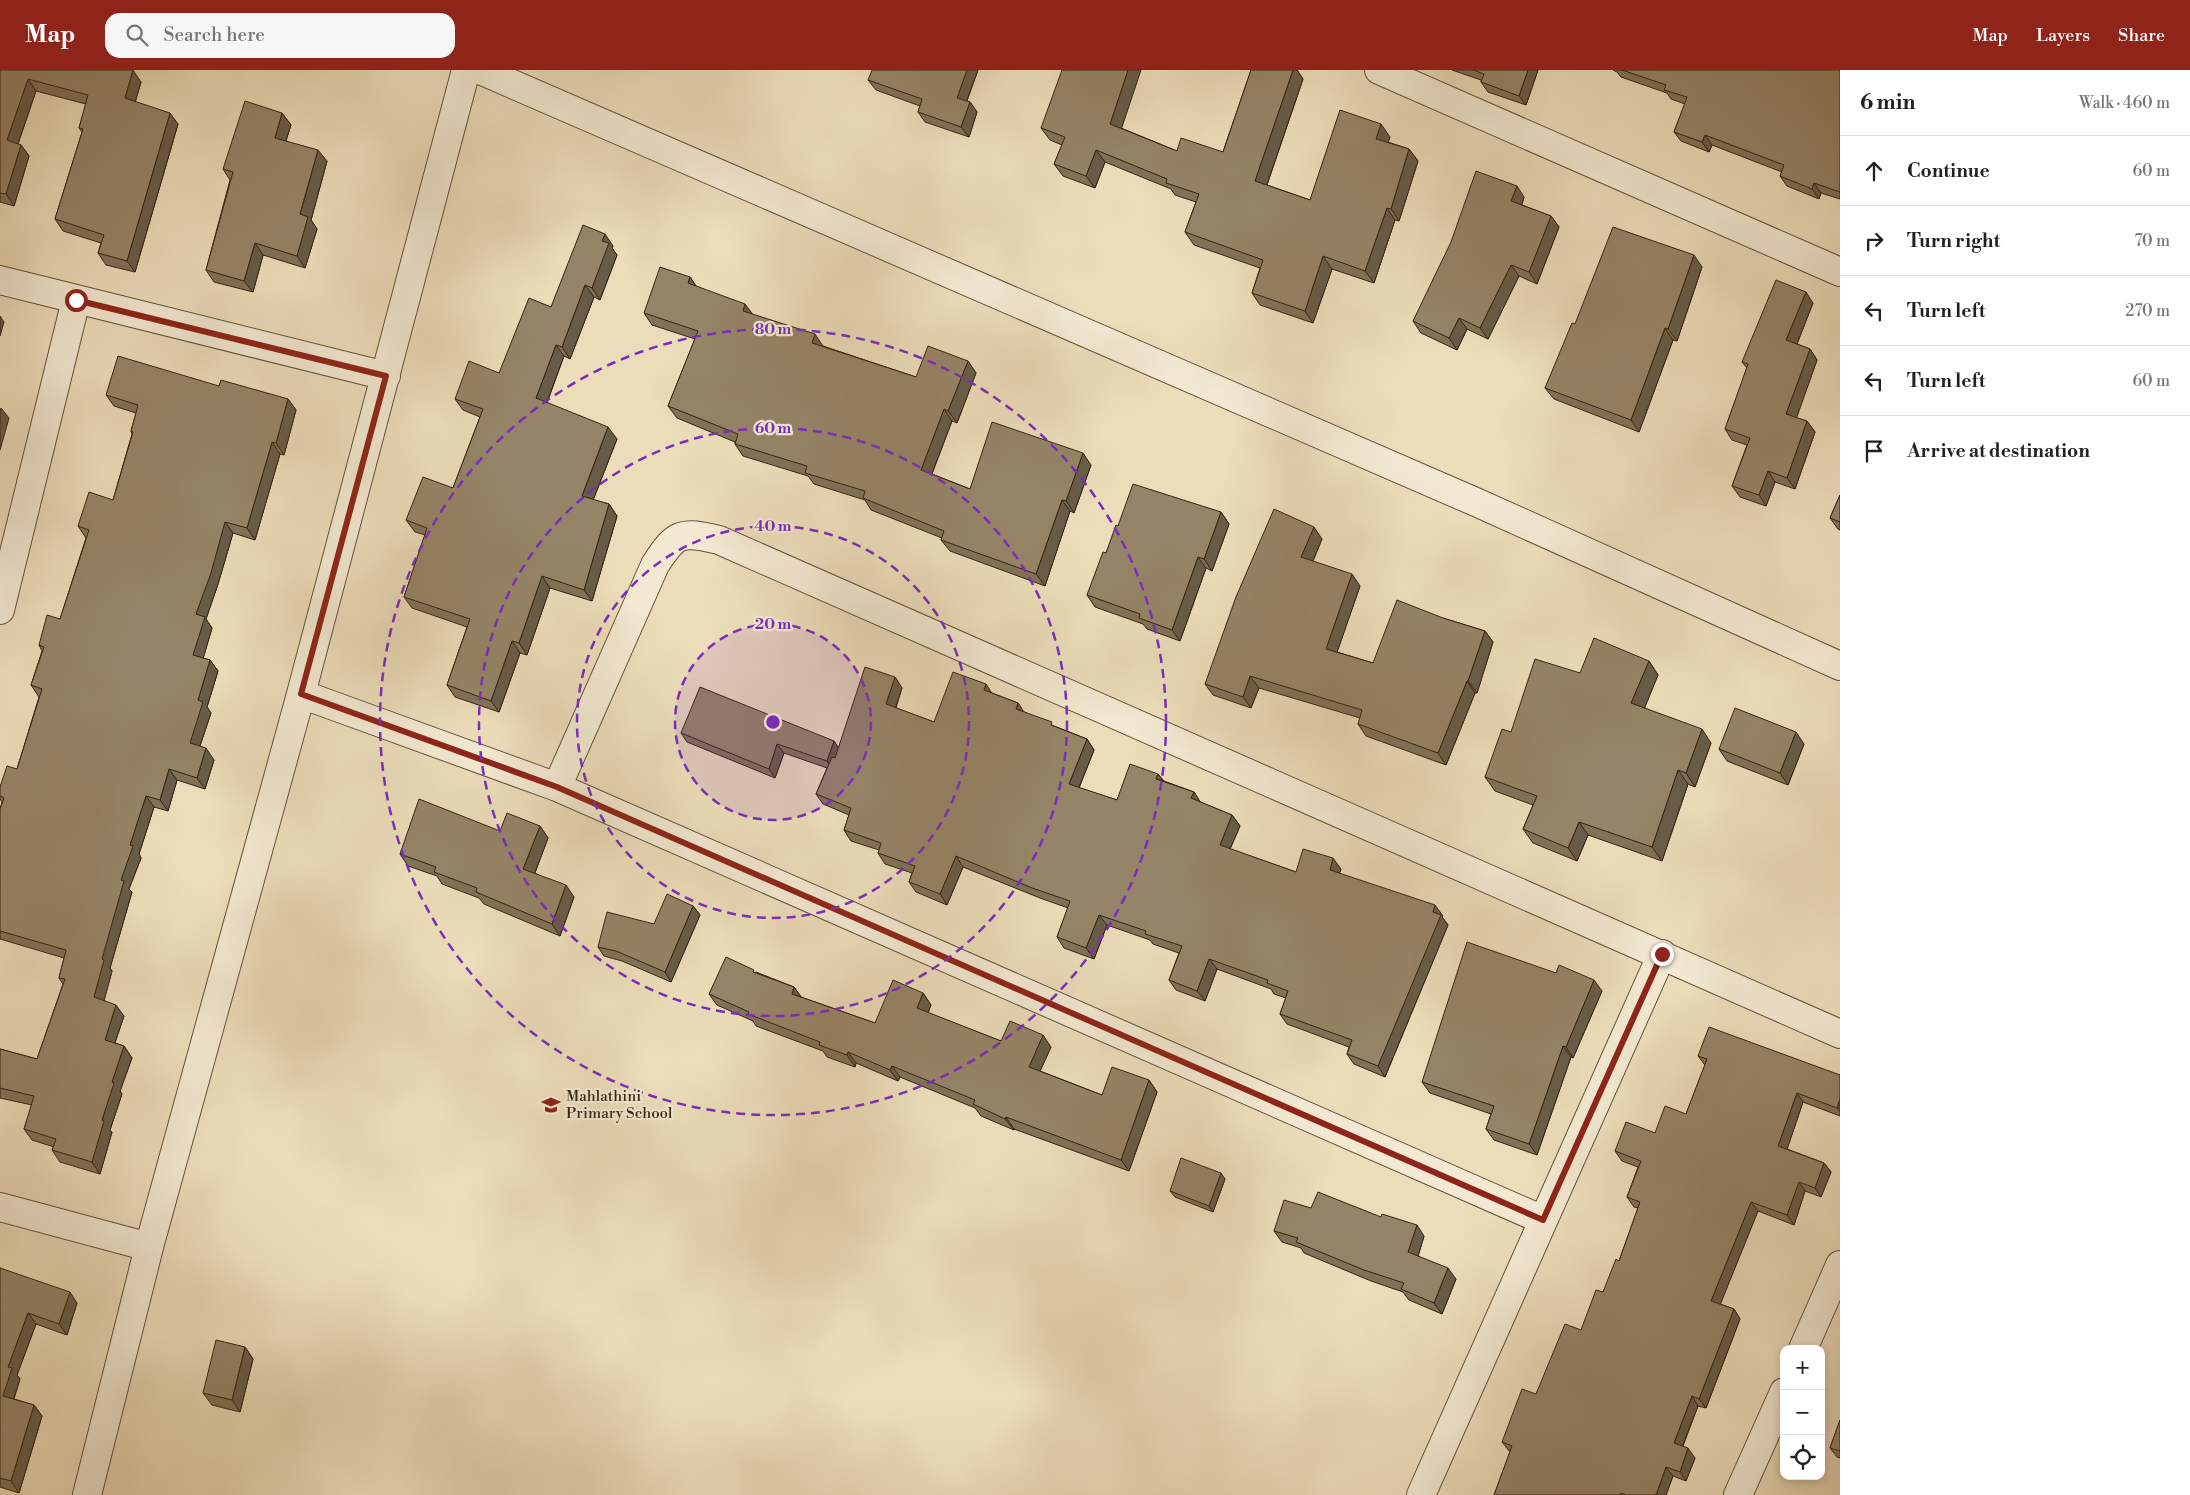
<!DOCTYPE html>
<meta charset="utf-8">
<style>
:root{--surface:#fff;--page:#f6f6f6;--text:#202124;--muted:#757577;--line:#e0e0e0;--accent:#8f2418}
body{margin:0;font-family:"Libre Bodoni",serif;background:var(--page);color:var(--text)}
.controls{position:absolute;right:15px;bottom:15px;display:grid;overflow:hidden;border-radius:10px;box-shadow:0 2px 8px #0003}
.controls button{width:45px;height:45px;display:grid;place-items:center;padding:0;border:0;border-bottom:1px solid var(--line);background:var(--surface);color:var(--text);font:25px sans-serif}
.stop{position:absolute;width:15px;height:15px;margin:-11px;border:4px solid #8f2418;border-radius:50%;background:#fff}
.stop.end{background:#8f2418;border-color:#fff;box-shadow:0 1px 5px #0008}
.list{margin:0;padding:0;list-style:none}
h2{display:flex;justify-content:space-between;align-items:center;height:65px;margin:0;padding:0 20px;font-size:21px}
h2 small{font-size:16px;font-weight:400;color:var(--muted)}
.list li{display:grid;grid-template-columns:32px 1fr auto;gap:15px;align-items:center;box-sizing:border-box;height:70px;padding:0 20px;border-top:1px solid var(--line)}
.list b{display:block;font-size:19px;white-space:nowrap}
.list em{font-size:16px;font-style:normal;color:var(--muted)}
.icon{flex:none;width:28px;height:28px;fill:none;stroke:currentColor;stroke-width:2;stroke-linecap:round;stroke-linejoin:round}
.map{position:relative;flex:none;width:1840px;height:1425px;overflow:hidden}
header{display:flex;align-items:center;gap:30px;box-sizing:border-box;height:70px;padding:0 25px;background:var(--accent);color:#fff}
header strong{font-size:24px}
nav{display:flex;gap:28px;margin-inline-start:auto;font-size:18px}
.search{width:350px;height:45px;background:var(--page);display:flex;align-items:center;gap:12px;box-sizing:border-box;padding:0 18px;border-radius:15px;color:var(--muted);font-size:19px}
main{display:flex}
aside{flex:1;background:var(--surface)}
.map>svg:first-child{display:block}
</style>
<header>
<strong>Map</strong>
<div class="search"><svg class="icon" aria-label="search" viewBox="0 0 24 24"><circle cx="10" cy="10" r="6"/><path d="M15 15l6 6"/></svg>Search here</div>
<nav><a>Map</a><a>Layers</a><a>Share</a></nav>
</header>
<main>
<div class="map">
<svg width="1840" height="1425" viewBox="0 0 1840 1425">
<rect width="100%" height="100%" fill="#ecddba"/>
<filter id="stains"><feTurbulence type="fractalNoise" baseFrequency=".004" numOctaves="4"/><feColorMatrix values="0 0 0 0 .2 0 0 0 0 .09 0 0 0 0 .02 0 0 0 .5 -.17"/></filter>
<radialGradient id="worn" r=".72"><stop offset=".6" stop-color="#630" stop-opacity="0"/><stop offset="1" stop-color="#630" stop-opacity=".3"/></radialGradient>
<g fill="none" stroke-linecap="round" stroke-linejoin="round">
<g stroke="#645239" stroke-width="30">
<path id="minor" d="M480 0 1478 433 1840 596
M1379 0 1840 202
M0 210 386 306
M0 540 76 230
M301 624 557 717 1543 1150
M557 717 655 495C676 462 681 461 719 470L1840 964
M0 1137 149 1177
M1803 1279 1840 1195
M87 1425 149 1177 301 624 466 0
M1421 1425 1662 884
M1738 1425 1784 1322"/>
</g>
<use href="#minor" stroke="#f3e9d2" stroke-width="28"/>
</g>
<path fill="#807259" stroke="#36230e" d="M0 0 141 12 135 32 178 54 135 202 106 195 98 183 101 173 63 161 55 149 82 62 79 58 86 34 36 21 18 74 21 75 29 86 14 136 0 132Z
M978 0 967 31 970 32 977 42 969 67 925 52 918 42 920 36 876 20 868 10Z
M1251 0H1297L1303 9 1267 115 1310 130 1390 67 1388 72 1409 79 1418 91 1399 151 1395 150 1374 213 1332 199 1313 253 1260 235 1252 223 1260 198 1194 175 1185 162 1196 132 1175 125 1171 119 1105 92 1095 118 1063 106 1054 94 1062 75 1050 70 1041 58H1121L1177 81 1223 82Z
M1452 0H1538L1526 35 1488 22 1481 12V10Z
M1613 0H1840V129L1821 123 1819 129 1787 116 1780 106 1782 102 1712 75 1709 82 1681 71 1674 62 1685 34 1671 29 1667 23 1621 7 1617 2Z
M282 43 291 55 286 71 327 91 311 150 317 159 305 198 263 185 253 222 214 212 206 200 230 110 223 99Z
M1524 127 1522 135 1551 146 1559 157 1537 214 1519 206 1488 269 1467 259 1457 280 1421 263 1413 251Z
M613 176 612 178 617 185 600 230 594 227 570 289 564 286 547 333 617 369 593 430 609 434 617 446 592 531 550 518 527 585 520 583 499 642 455 627 447 615 467 557 412 538 404 527 425 465 415 462 406 450 453 418 480 347 463 340 455 329 499 303 551 237Z
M1702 197 1677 271 1673 270 1639 362 1554 329 1545 318 1575 254Z
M690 207 696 216 752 244 823 276 916 307 968 291 976 303 957 353 952 351 932 404 970 419 1091 395 1074 443 1070 441 1045 516 950 481 941 470 942 468 871 440 865 430 814 414 808 406 743 386 735 374V372L677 348 668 336 695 269 652 255 644 243Z
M1813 233 1797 274 1810 279 1817 290 1796 348 1807 351 1815 362 1795 419 1775 412 1766 436 1740 427 1732 416 1747 375 1732 370 1725 359 1747 298 1742 292Z
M219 316 288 329 296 340 284 385 280 384 255 470 233 463 218 514 206 549 212 558 203 588 210 590 218 601 207 637 211 643 200 676 214 690 205 719 177 710 168 741 154 737 139 784 141 788 129 819 132 822 110 898 112 901 104 930 124 946 115 973 124 976 132 988 120 1021 122 1024 110 1060 112 1062 100 1104 60 1092 52 1080 54 1077 32 1070 24 1059 32 1035 0 1028V979L37 989 63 914 59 908 64 888 0 869V739L2 732 0 729V717L17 699 39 627 31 615 42 581 39 575 60 549 86 468 78 456 113 430 132 364 131 361 136 343 114 336 106 325Z
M1840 425V460L1838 459 1830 448Z
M1221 442 1229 454 1212 501 1206 498 1180 571 1147 559 1143 554 1095 537 1087 525 1118 456Z
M1322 469 1313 491 1360 516 1337 582 1373 593 1443 548 1485 561 1493 572 1477 623H1475L1446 695 1366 666 1358 654 1360 648 1259 618 1251 638 1213 625 1205 614Z
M1649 591 1658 605 1644 638 1711 673 1695 717 1688 714 1662 791 1588 765 1577 791 1533 773 1523 759 1533 735 1495 721 1485 707 1511 662 1580 603Z
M895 607 902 618 896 638 934 652 992 623 1018 633 1024 642 1054 656 1087 669 1094 680 1079 718 1117 730 1158 704 1164 711 1194 722 1200 732 1232 745 1240 756 1230 779 1296 802 1341 799 1339 804 1443 846 1442 847 1448 855 1385 1007 1354 994 1347 984 1349 977 1287 954 1280 944 1286 928 1274 924 1271 919 1217 899 1205 931 1176 920 1169 910 1179 883 1153 874 1150 870 1107 855 1094 889 1064 878 1057 867 1068 838 1040 828 963 797 947 835 916 822 909 812 912 803 885 794 878 783 879 780 851 771 844 760 849 745 823 734 816 724 827 698 784 683 775 708 687 672 681 663 834 671 838 678Z
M1804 674 1788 715 1727 691 1719 679Z
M540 756 548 768 535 803 574 827 560 866 484 834 479 828 442 814 437 806 408 796 400 784 500 761Z
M693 836 700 845 671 912 622 891 604 886 598 877 654 854Z
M756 902 794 917 801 927 875 953 923 923 931 935 928 943 1001 971 1051 977 1040 1001 1102 1025 1149 1010 1157 1022 1129 1101 1014 1059V1060L981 1046 975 1038 900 1007 898 1011 856 993 855 997 827 987 823 981 756 956 753 951 717 935 709 924Z
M1602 921 1573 988 1571 987 1537 1085 1494 1070 1486 1059 1491 1044 1430 1023 1422 1012Z
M1698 986 1840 1005V1046L1803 1032 1787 1079 1824 1093 1831 1102 1821 1127 1805 1121 1794 1155 1758 1141 1720 1234 1734 1239 1740 1249 1706 1338 1698 1336 1683 1376 1695 1388 1686 1411 1673 1406 1666 1425H1494L1510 1382 1502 1372 1581 1260 1603 1222 1619 1191 1638 1138 1634 1137 1627 1127 1638 1097 1622 1091 1615 1081 1655 1063 1686 1044 1705 995Z
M1225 1109 1213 1142 1175 1127 1170 1121Z
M1311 1138 1424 1166 1418 1186 1456 1209 1442 1244 1409 1230 1403 1222 1371 1211 1304 1183 1301 1178 1282 1172 1274 1161Z
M0 1198 77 1233 67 1265 36 1254 17 1305 20 1309 14 1329 34 1335 42 1346 19 1423 0 1417Z
M245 1277 253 1289 240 1342 212 1335 203 1323Z
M1840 1350V1388L1837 1387 1830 1378Z"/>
<path fill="#685c48" stroke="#36230e" d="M133 0 141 12 133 40 125 28Z
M967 0H978L964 38 957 28Z
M1128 0H1141L1119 66 1110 54Z
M1293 0H1297L1303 9 1264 123 1255 111Z
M1528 0H1538L1526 35 1519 26Z
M28 9 36 21 15 82 7 70Z
M970 32 977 42 969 67 961 57Z
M170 43 178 54 135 202 127 191Z
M282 43 291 55 283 79 275 68Z
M1381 54 1390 67 1385 81 1376 69Z
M1705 65 1712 75 1709 82 1702 72Z
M21 75 29 86 14 136 6 124Z
M1409 79 1418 91 1399 151 1391 139Z
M318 80 327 91 311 150 317 159 305 198 297 186 300 144Z
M1096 80 1105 92 1095 118 1086 106Z
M1814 113 1821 123 1819 129 1812 119Z
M1517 116 1524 127 1519 142 1511 131Z
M1387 138 1395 150 1374 213 1365 201Z
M1551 146 1559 157 1537 214 1529 202Z
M605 164 613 176 612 178 617 185 600 230 592 218 602 171Z
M255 173 263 185 253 222 244 211Z
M1694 185 1702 197 1677 271 1668 259Z
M1323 186 1332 199 1313 253 1305 241Z
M1511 195 1519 206 1488 269 1480 258Z
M690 207 698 219 688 213Z
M585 215 594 227 570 289 562 277Z
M1806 222 1813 233 1794 281 1786 270Z
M745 234 754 246 743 241Z
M0 246 4 252 0 266Z
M1459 248 1467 259 1457 280 1449 268Z
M1665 258 1673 270 1639 362 1631 350Z
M815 264 823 276 821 285 812 273Z
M556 275 564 286 544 340 536 328Z
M1810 279 1817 290 1794 355 1786 344Z
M968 291 976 303 957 353 948 341Z
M288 329 296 340 284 385 276 373Z
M1 338 9 348 0 380V342Z
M944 339 952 351 929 411 921 400Z
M1807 351 1815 362 1795 419 1787 408Z
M608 357 617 369 590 438 582 426Z
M272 372 280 384 255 470 247 458Z
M1083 383 1091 395 1074 443 1066 431Z
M1768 401 1775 412 1766 436 1759 425Z
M1062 430 1070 441 1045 516 1036 504Z
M609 434 617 446 592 531 584 520Z
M1221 442 1229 454 1212 501 1204 489Z
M225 452 233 463 218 514 206 549 212 558 201 596 193 585 196 544Z
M1314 457 1322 469 1310 498 1301 487Z
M1198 487 1206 498 1180 571 1172 560Z
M1352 504 1360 516 1334 591 1326 579Z
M542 506 550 518 527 585 519 573Z
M1485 561 1493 572 1477 623 1468 611Z
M512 571 520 583 499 642 491 631Z
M210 590 218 601 207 637 211 643 197 684 190 673 198 630Z
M1649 591 1658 605 1641 647 1631 633Z
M1250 606 1259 618 1251 638 1243 627Z
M895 607 902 618 893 645 886 634Z
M1467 611 1475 623 1446 695 1438 683Z
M986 614 993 625 984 620Z
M1018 633 1025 644 1016 639Z
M1702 659 1711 673 1695 717 1686 703Z
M1796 662 1804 674 1788 715 1780 703Z
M1087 669 1094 680 1076 725 1069 714Z
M834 671 840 680 833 700 827 691Z
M777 674 784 683 775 708 769 699Z
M206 678 214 690 205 719 197 708Z
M169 699 177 710 168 741 160 730Z
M1678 700 1688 714 1662 791 1652 777Z
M1158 704 1165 714 1156 709Z
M1194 722 1201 733 1191 728Z
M146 726 154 737 139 784 141 788 129 819 132 822 110 898 112 901 102 938 94 927 102 889 121 810 130 775Z
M1232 745 1240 756 1227 786 1220 775Z
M1579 752 1588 765 1577 791 1568 778Z
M540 756 548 768 532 810 523 799Z
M956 786 963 797 947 835 940 824Z
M1333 788 1341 799 1337 811 1330 800Z
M566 815 574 827 560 866 552 854Z
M1435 835 1443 846 1442 847 1448 855 1385 1007 1378 996Z
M693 836 700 845 671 912 665 902Z
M1099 845 1107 855 1094 889 1086 878Z
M1209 889 1217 899 1205 931 1197 921Z
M1594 910 1602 921 1573 988 1566 977Z
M794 917 802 928 792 924Z
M923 923 931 935 925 950 917 938Z
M116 935 124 946 112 981 105 970Z
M1043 965 1051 977 1037 1008 1029 997Z
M124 976 132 988 120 1021 122 1024 110 1060 112 1062 100 1104 92 1092 112 1012Z
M1563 976 1571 987 1537 1085 1529 1074Z
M848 982 856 993 855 997 847 985Z
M892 996 900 1007 898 1011 890 1000Z
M1149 1010 1157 1022 1129 1101 1121 1090Z
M1797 1023 1803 1032 1785 1085 1778 1076Z
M1840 1029V1042L1837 1038Z
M1006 1047 1014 1059V1060L1005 1049Z
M1824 1093 1831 1102 1821 1127 1815 1118Z
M1221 1103 1225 1109 1213 1142 1209 1136Z
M1799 1112 1805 1121 1794 1155 1787 1145Z
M1751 1132 1758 1141 1718 1240 1711 1231Z
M1417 1155 1424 1166 1416 1193 1408 1182Z
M1448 1198 1456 1209 1442 1244 1434 1233Z
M70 1222 77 1233 67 1265 59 1254Z
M1734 1239 1740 1249 1706 1338 1699 1329Z
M28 1243 36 1254 17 1305 20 1309 11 1337 3 1326 8 1297Z
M245 1277 253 1289 240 1342 232 1330Z
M1692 1326 1698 1336 1680 1382 1674 1373Z
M34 1335 42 1346 19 1423 11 1411Z
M1688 1378 1695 1388 1686 1411 1680 1402Z
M1666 1397 1673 1406 1666 1425H1656Z"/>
<path fill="#958467" stroke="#36230e" d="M0 0H133L125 28 170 43 127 191 98 183 104 165 55 149 83 59 79 58 88 25 28 9 7 70 21 75 6 124 0 123Z
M872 0H967L957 28 970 32 961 57 918 42 922 29 868 10Z
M1062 0H1128L1110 54 1177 81 1181 68 1223 82 1251 0H1293L1255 111 1310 130 1340 40 1381 54 1376 69 1409 79 1391 139 1387 138 1365 201 1323 186 1305 241 1252 223 1263 190 1185 162 1199 124 1166 113 1167 109 1096 80 1086 106 1054 94 1065 67 1041 58Z
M1473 0H1528L1519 26 1481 12 1484 4Z
M1622 0H1840V122L1814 113 1812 119 1780 106 1784 95 1705 65 1702 72 1674 62 1687 27 1664 20 1666 15Z
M245 31 282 43 275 68 318 80 300 144 308 147 297 186 255 173 244 211 206 200 233 102 223 99Z
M1476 101 1517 116 1511 131 1551 146 1529 202 1511 195 1480 258 1459 248 1449 268 1413 251 1451 172Z
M583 155 605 164 602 171 609 173 592 218 585 215 562 277 556 275 536 328 608 357 582 426 609 434 584 520 542 506 519 573 512 571 491 631 447 615 470 549 404 527 427 458 406 450 423 407 453 418 483 339 455 329 469 291 499 303 529 228 551 237Z
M1613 157 1694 185 1668 259 1665 258 1631 350 1545 318 1572 253 1575 254Z
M660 197 690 207 688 213 745 234 743 241 815 264 812 273 916 307 928 276 968 291 948 341 944 339 921 400 970 419 992 352 1083 383 1066 431 1062 430 1036 504 941 470 944 461 863 428 865 421 805 403 807 396 735 374 738 364 668 336 698 261 644 243Z
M1776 210 1806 222 1786 270 1810 279 1786 344 1807 351 1787 408 1768 401 1759 425 1732 416 1750 368 1725 359 1748 294 1742 292Z
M118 286 219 316 221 310 288 329 276 373 272 372 247 458 225 452 211 503 196 544 205 547 193 585 210 590 198 630 203 632 190 673 206 678 197 708 169 699 160 730 146 726 130 775 133 776 121 810 124 811 102 889 104 890 94 927 116 935 105 970 124 976 112 1012 114 1013 102 1050 104 1051 92 1092 52 1080 56 1069 24 1059 34 1026 0 1018V979L37 989 65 909 59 908 66 880 0 861V739L4 728 0 726V717L7 696 17 699 42 619 31 615 44 577 39 575 47 545 60 549 89 460 78 456 89 422 113 430 133 362 131 361 138 335 106 325Z
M1133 414 1221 442 1204 489 1198 487 1172 560 1139 548 1140 544 1087 525 1103 482 1106 483 1116 455 1118 456Z
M1840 425V452L1830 448Z
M1274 439 1314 457 1301 487 1352 504 1326 579 1373 593 1397 530 1443 548 1485 561 1468 611H1467L1438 683 1358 654 1362 640 1250 606 1243 627 1205 614 1236 527Z
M1594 568 1649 591 1631 633 1702 659 1686 703 1678 700 1652 777 1579 752 1568 778 1523 759 1537 726 1485 707 1502 659 1511 662 1535 589 1580 603Z
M865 597 895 607 886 634 934 652 953 602 986 614 984 620 1018 633 1016 639 1052 652 1051 655 1087 669 1069 714 1117 730 1130 694 1158 704 1156 709 1194 722 1191 728 1232 745 1220 775 1296 802 1303 779 1333 788 1330 800 1435 835 1433 842 1441 845 1378 996 1347 984 1352 970 1280 944 1288 921 1267 913 1268 910 1209 889 1197 921 1169 910 1182 876 1145 864 1146 861 1099 845 1086 878 1057 867 1070 831 1032 818 956 786 940 824 909 812 915 796 878 783 881 773 844 760 851 738 816 724 832 687 835 688Z
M700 617 834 671 827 691 777 674 769 699 681 663Z
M1735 638 1796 662 1780 703 1719 679Z
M419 729 500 761 507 743 540 756 523 799 566 815 552 854 476 822 477 818 434 802 436 797 400 784Z
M667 824 693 836 665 902 616 881 598 877 607 842 654 854Z
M1467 872 1556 903 1559 895 1594 910 1566 977 1563 976 1529 1074 1486 1059 1494 1036 1422 1012Z
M726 887 754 900 753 902 794 917 792 924 875 953 893 910 923 923 917 938 1001 971 1010 951 1043 965 1029 997 1102 1025 1112 997 1149 1010 1121 1090 1006 1047 1005 1049 973 1034 975 1030 892 996 890 1000 848 982 847 985 819 975 820 972 748 944 749 942 709 924Z
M1709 957 1840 1005V1029L1837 1038 1797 1023 1778 1076 1824 1093 1815 1118 1799 1112 1787 1145 1751 1132 1711 1231 1734 1239 1699 1329 1692 1326 1674 1373 1688 1378 1680 1402 1666 1397 1656 1425H1626L1621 1423 1620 1425H1494L1512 1376 1502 1372 1522 1319 1536 1324 1565 1254 1581 1260 1596 1220 1603 1222 1616 1189 1619 1191 1640 1132 1627 1127 1641 1091 1615 1081 1626 1052 1655 1063 1665 1036 1686 1044 1707 989 1698 986Z
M1181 1088 1221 1103 1209 1136 1170 1121Z
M1318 1122 1381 1147 1382 1144 1417 1155 1408 1182 1448 1198 1434 1233 1401 1219 1404 1213 1364 1200 1296 1172 1298 1168 1274 1161 1284 1130 1311 1138Z
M0 1198 70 1222 59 1254 28 1243 8 1297 12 1298 3 1326 34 1335 11 1411 0 1408Z
M216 1270 245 1277 232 1330 203 1323Z
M1840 1350V1381L1830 1378Z"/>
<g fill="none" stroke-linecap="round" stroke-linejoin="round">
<path stroke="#8f2418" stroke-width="6" d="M76 230 386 306 301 624 557 717 1543 1150 1662 884"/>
</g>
<circle cx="773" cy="652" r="98" fill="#7b2cbf" fill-opacity=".12"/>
<g fill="none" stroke="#7b2cbf" stroke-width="2.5" stroke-dasharray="9 6">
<circle cx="773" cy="652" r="98"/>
<circle cx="773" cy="652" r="196"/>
<circle cx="773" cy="652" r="294"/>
<circle cx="773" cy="652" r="393"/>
</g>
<defs>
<g id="school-bare" transform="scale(1.5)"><path d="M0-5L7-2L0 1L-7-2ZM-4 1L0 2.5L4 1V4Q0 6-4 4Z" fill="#8f2418" stroke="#f3e9d2" stroke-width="2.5" paint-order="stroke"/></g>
</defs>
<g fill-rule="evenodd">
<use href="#school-bare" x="551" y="1035"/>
</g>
<g text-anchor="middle" stroke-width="4.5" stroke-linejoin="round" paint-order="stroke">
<g font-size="15" fill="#36230e" stroke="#f3e9d2" text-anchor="start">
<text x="566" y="1031">Mahlathini<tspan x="566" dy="17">Primary School</tspan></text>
</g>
</g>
<circle cx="773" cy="652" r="8" fill="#7b2cbf" stroke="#f3e9d2" stroke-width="2.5"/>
<g font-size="15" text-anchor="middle" font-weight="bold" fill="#7b2cbf" stroke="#f3e9d2" stroke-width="4.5" stroke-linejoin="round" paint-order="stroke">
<text x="773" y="264">80 m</text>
<text x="773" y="363">60 m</text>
<text x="773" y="461">40 m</text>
<text x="773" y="559">20 m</text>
</g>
<rect width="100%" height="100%" filter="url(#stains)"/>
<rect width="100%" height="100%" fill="url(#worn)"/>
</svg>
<div class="controls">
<button>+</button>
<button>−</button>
<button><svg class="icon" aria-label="locate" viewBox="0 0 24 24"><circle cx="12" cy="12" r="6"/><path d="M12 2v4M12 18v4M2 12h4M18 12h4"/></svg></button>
</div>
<div class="stop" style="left:76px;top:230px"></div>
<div class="stop end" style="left:1662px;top:884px"></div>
</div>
<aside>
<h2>6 min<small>Walk · 460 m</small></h2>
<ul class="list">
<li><svg class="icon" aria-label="ahead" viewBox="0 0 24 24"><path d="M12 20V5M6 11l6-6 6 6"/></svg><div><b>Continue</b></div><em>60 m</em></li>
<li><svg class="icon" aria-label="right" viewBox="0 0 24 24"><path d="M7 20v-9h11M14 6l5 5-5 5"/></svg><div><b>Turn right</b></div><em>70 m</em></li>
<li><svg class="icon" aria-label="left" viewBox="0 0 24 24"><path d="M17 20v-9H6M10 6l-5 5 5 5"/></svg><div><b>Turn left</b></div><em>270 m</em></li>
<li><svg class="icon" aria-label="left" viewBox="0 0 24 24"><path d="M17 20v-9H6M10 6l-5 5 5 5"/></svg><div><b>Turn left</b></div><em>60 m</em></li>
<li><svg class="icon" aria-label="arrive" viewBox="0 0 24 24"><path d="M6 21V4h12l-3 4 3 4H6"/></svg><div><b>Arrive at destination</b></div></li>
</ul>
</aside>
</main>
